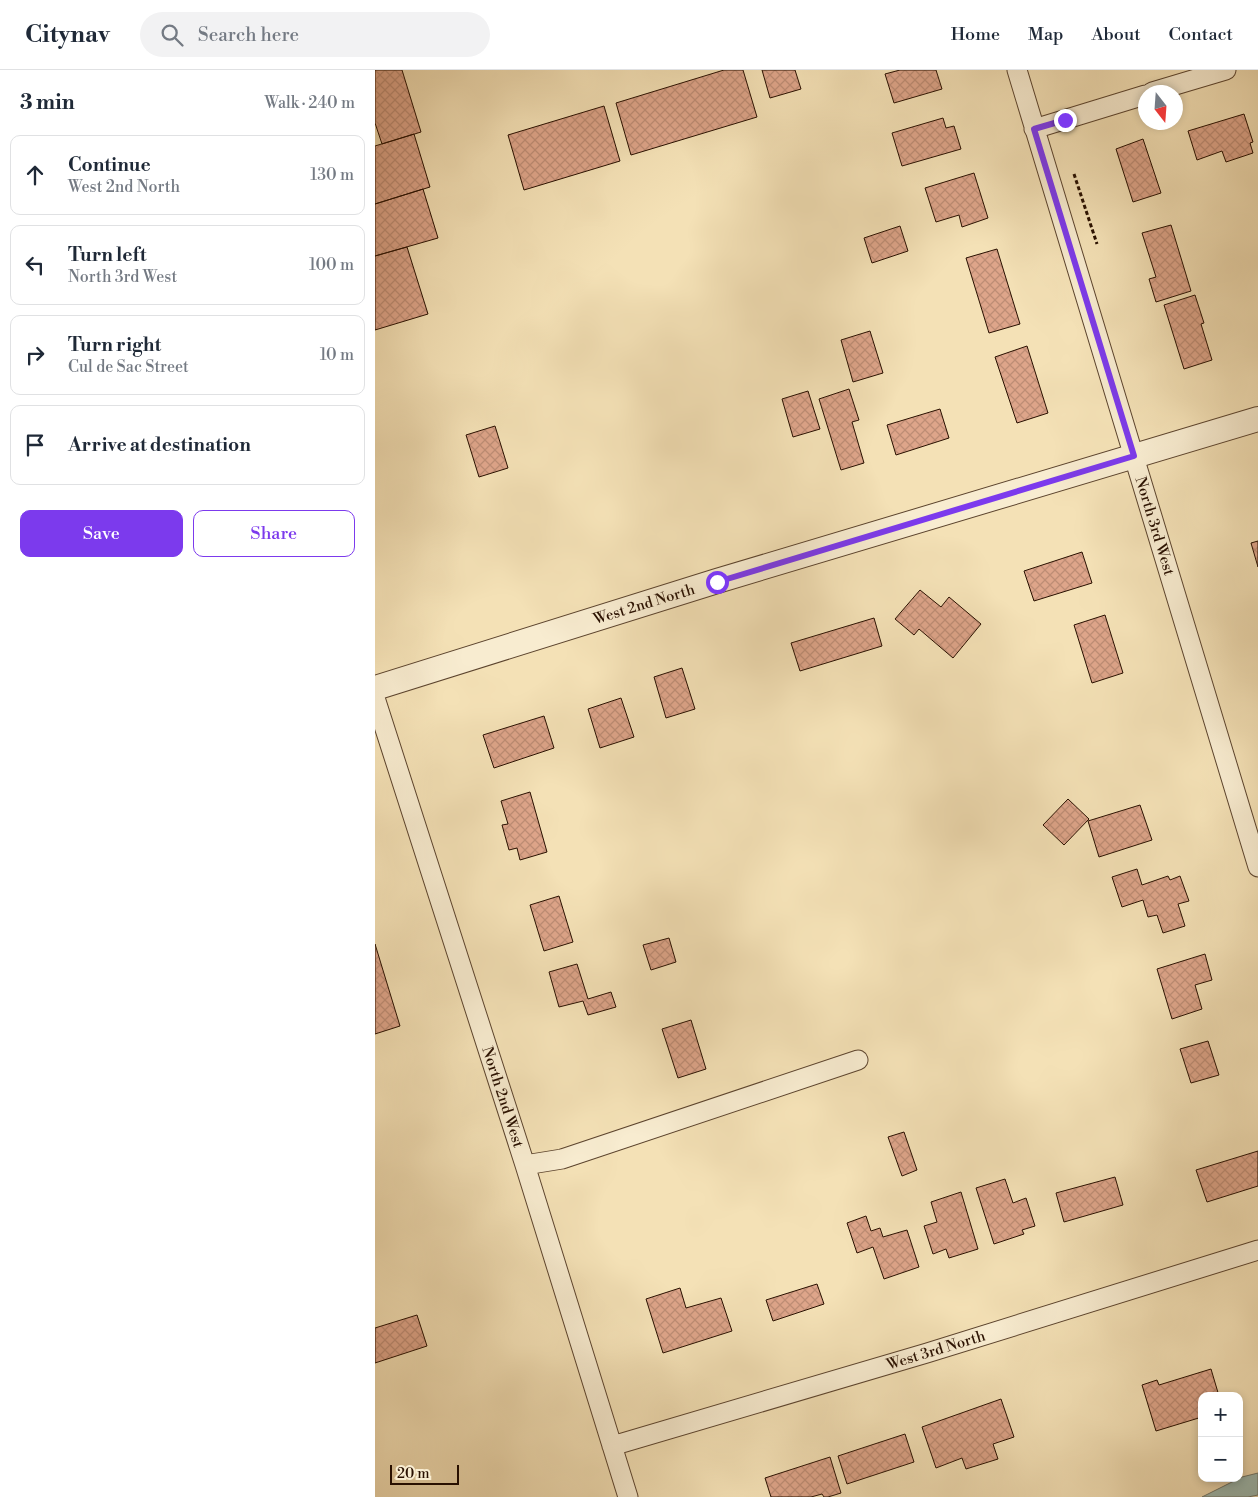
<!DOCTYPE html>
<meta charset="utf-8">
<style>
:root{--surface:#fff;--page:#f2f2f3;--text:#1f2937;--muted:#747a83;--line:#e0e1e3;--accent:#7c3aed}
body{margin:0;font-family:"Libre Bodoni",serif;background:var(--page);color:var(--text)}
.controls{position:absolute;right:15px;bottom:15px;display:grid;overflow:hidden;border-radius:10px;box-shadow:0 2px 8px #0003}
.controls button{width:45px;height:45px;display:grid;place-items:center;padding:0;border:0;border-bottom:1px solid var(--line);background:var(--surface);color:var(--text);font:25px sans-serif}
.compass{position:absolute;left:763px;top:15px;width:45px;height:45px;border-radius:50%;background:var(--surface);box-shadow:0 2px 8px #0003;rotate:163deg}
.scale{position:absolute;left:15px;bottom:12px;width:69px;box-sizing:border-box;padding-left:5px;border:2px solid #291000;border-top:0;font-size:14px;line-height:18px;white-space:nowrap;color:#291000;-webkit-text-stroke:4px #f8ecd0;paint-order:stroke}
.stop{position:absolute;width:15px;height:15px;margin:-11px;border:4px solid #7c3aed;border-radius:50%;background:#fff}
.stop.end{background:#7c3aed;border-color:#fff;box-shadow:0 1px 5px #0008}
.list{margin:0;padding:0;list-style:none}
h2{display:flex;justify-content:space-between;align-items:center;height:65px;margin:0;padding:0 20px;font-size:21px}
h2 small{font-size:16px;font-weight:400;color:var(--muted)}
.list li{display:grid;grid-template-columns:32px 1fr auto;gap:15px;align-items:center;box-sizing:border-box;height:80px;margin:0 10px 10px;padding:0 10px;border:1px solid var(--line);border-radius:10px}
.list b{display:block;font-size:19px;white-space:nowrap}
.list p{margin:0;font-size:16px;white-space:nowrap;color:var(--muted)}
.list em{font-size:16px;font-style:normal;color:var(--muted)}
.actions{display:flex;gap:10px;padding:15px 20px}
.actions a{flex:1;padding:11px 0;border:1px solid var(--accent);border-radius:10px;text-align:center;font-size:18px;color:var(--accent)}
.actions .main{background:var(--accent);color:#fff}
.icon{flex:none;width:28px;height:28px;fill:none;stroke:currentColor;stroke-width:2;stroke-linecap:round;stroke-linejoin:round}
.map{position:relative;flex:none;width:883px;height:1427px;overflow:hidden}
header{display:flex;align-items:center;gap:30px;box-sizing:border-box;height:70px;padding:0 25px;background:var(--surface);border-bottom:1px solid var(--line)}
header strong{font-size:24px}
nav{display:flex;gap:28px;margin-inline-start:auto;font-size:18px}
.search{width:350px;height:45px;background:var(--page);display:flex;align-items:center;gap:12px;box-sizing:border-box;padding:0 18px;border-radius:28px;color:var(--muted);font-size:19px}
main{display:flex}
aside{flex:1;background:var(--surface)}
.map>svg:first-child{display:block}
</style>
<header>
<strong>Citynav</strong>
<div class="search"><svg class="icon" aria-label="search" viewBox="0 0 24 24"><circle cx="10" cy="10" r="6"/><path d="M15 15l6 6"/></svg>Search here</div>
<nav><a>Home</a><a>Map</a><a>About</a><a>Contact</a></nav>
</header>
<main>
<aside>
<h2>3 min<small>Walk · 240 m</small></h2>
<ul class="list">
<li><svg class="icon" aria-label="ahead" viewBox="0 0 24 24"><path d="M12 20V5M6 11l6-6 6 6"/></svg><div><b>Continue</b><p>West 2nd North</p></div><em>130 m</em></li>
<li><svg class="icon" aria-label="left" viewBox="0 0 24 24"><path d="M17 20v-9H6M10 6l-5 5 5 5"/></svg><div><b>Turn left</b><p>North 3rd West</p></div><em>100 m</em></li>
<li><svg class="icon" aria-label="right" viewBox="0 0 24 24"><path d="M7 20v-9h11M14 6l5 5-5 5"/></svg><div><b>Turn right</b><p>Cul de Sac Street</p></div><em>10 m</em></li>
<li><svg class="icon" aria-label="arrive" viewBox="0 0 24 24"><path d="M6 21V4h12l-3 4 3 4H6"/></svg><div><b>Arrive at destination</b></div></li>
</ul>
<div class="actions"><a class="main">Save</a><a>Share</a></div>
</aside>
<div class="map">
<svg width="883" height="1427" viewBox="0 0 883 1427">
<defs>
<pattern id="building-cross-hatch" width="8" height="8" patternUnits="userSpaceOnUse" patternTransform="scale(1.25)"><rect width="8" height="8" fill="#dea58a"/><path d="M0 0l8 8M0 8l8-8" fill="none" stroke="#be8d75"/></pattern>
</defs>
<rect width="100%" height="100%" fill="#f4e1b6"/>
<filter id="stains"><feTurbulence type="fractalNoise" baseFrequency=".004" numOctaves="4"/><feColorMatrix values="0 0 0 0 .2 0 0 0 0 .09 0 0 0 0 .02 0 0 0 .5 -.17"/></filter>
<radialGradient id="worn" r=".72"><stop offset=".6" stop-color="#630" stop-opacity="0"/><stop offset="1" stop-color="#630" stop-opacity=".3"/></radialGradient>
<path fill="#9cbcb4" stroke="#6e776c" d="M883 1403V1425L873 1427H827L867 1407Z"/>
<path fill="url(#building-cross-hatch)" stroke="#291000" d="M0 0H27L46 62 7 74 0 53Z
M349 0H368L382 47 256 85 241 33Z
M387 0H420L426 19 395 28Z
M525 0H561L567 19 519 33 510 4Z
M229 36 245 91 149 120 133 65Z
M869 44 878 72 875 73 878 83 851 92 847 81 822 90 813 61Z
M568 48 571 58 579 56 586 79 527 96 517 63Z
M39 64 55 117 0 134V76Z
M768 69 786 123 758 132 741 79Z
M599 103 613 148 587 157 584 145 561 152 550 118Z
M48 119 63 168 0 186V134Z
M796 155 816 221 781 232 774 209 781 207 767 163Z
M525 156 533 181 497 193 489 168Z
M32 177 53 244 0 260V186Z
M622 179 645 254 614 263 591 188Z
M820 225 829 253 826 254 837 290 809 299 789 235Z
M495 261 508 303 478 312 466 270Z
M652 276 673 343 642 353 620 287Z
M474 319 484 350 477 352 489 393 466 400 444 329Z
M433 321 445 359 418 367 407 329Z
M565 339 574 368 521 385 512 355Z
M120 356 133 398 104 407 91 365Z
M883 471V497L876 473Z
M707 482 717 513 659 531 649 501Z
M545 520 566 537 574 527 606 554 578 588 544 559 539 565 520 549Z
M730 545 748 603 717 613 699 555Z
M499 548 507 576 425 601 416 573Z
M307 598 320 639 291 648 279 607Z
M246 628 259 667 225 678 213 639Z
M169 646 179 678 119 698 108 665Z
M155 722 172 782 145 790 142 778 134 780 127 755 133 754 126 731Z
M693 729 714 749 689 775 668 755Z
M765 735 777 770 724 787 713 751Z
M762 799 767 815 793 806 795 810 805 806 814 831 803 834 810 856 788 863 782 845 773 847 768 830 747 837 737 807Z
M184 826 198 872 169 881 155 835Z
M294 868 301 892 276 900 268 875Z
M0 874 25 956 0 964Z
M830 884 837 910 820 915 827 939 797 949 782 899Z
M202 894 213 929 236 922 241 937 213 945 208 931 184 937 174 902Z
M316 950 331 999 303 1008 287 959Z
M833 971 844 1005 816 1013 805 979Z
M529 1062 542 1100 527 1106 513 1067Z
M883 1081V1116L832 1132 821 1100Z
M740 1107 748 1135 689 1152 681 1123Z
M630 1109 638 1133 651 1128 660 1156 647 1160 649 1164 619 1174 601 1118Z
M586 1122 603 1179 574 1188 571 1179 558 1184 549 1156 562 1152 556 1132Z
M491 1146 496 1161 505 1158 508 1167 532 1160 544 1197 509 1209 498 1177 482 1183 472 1153Z
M442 1214 449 1234 398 1251 391 1230Z
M305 1218 311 1238 346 1228 357 1261 288 1283 271 1229Z
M42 1245 52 1276 0 1293V1258Z
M836 1299 844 1326H827V1347L781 1361 767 1315 782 1310 784 1315Z
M626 1329 639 1367 618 1374 623 1389 591 1399 587 1388 561 1398 547 1357Z
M530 1364 539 1392 472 1414 463 1386Z
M455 1387 466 1423 453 1427H449L447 1424 436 1427H396L390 1408Z"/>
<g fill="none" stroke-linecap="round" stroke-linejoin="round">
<g stroke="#5c442e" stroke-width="21">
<path id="minor" d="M642 0 883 797
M777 22 851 0
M659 59 770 25
M0 628 150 1095 253 1427
M150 1095 187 1089 483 990
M237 1376 552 1283 883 1180"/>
</g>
<g stroke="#5c442e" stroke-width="26">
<path id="tertiary" d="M0 618 342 511 883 349"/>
</g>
<path stroke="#291000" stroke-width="3" stroke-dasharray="4 2.5" stroke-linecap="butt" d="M699 104 722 174"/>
<use href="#minor" stroke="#f8ecd0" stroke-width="19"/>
<use href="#tertiary" stroke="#f8ecd0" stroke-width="24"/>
</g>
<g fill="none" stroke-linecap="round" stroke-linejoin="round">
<path stroke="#7c3aed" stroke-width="6" d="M342 512 759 386 659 59 690 50"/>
</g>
<g text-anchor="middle" stroke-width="4" stroke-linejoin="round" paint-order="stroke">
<g font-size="15" fill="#291000" stroke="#f8ecd0">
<text transform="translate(780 456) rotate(73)" y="5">North 3rd West</text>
<text transform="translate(269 534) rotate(-17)" y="5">West 2nd North</text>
<text transform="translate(128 1027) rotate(72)" y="5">North 2nd West</text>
<text transform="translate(561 1280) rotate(-17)" y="5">West 3rd North</text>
</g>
</g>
<rect width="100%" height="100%" filter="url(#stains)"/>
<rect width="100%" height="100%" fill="url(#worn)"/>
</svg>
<div class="controls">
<button>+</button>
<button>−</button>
</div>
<svg class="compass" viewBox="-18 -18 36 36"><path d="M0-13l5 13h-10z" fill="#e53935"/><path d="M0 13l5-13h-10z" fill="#747a83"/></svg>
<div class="scale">20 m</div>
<div class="stop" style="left:342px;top:512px"></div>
<div class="stop end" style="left:690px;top:50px"></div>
</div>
</main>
